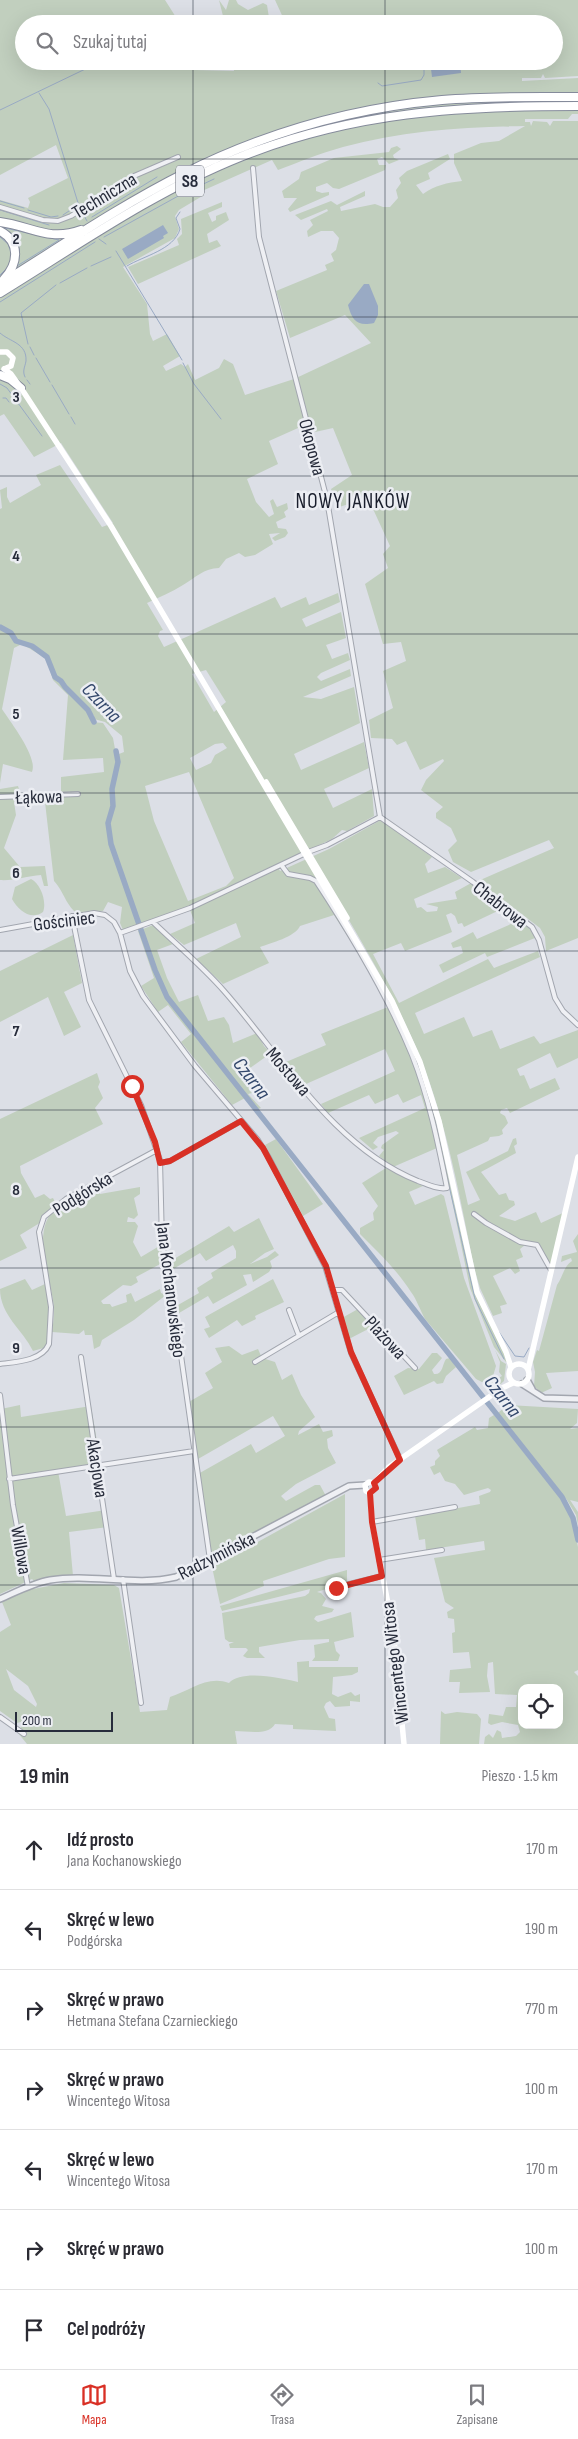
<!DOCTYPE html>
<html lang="pl">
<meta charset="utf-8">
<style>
:root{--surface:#fff;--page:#f7f7f7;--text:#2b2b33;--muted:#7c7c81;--line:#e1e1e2;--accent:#d93025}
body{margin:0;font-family:"Sofia Sans Condensed",sans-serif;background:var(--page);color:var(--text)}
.controls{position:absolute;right:15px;bottom:15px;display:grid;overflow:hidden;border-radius:10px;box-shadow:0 5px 20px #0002}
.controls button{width:45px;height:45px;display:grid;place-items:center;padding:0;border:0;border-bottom:1px solid var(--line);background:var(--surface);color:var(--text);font:25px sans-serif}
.scale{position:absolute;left:15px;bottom:12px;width:98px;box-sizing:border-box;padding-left:5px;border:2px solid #272c3b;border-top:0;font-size:14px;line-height:18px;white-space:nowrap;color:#272c3b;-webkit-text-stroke:4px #eceef3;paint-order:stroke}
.stop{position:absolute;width:15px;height:15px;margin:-11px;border:4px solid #d93025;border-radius:50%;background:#fff}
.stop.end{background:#d93025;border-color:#fff;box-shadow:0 1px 5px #0008}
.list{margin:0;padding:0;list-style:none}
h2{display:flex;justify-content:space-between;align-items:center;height:65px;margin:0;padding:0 20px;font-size:21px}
h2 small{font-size:16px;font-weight:400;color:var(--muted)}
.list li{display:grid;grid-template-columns:32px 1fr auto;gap:15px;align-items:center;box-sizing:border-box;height:80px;padding:0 20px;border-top:1px solid var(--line)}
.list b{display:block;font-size:19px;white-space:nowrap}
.list p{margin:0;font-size:16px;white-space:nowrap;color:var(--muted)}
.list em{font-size:16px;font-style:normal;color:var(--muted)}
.icon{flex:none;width:28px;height:28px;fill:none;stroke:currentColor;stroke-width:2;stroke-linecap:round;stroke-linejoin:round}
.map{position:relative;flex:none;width:578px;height:1744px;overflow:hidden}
.search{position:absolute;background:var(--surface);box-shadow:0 5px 20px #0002;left:15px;right:15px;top:15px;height:55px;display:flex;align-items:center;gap:12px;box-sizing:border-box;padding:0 18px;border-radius:28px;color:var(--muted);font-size:19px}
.sheet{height:625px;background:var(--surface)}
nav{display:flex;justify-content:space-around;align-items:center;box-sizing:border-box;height:70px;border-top:1px solid var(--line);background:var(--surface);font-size:14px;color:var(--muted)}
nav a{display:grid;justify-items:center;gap:2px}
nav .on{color:var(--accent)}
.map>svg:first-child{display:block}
</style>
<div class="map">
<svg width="578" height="1744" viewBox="0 0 578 1744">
<rect width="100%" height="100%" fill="#dcdfe6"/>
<path fill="#c1cfbe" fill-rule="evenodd" d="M0 0H165L179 22 180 24H24V61H193L195 70 234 71 232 61H554V24H286L275 0H578V76L545 78 543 74 541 78H522V81L578 78V93L494 94 406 101 402 108 465 102 578 100V103C505 103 434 105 363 118L364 125C435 112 506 109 578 110V114H572L568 119H525V122H530L531 126 533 121 547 122 550 126 553 121H578V938L546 951 545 937 540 928 478 881 554 848 549 840 471 872 453 862 448 850 457 841 451 828 436 818V813L443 807 421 790 426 780 444 761 443 759 420 770 406 741 397 745 392 739 371 738 369 720 393 708 383 671 406 661 401 642 383 644 365 584 388 568 383 554 390 546 368 498 336 508 331 489 352 475 333 428 315 432 307 424 269 441 278 464 247 479 256 502 269 517 274 514 270 501 273 499 277 507 287 503 288 509 284 512 286 517 276 522 278 528 286 529 288 533 285 537 275 541 272 538 280 533 269 534 273 544 255 555 245 557 239 553 226 559 219 568C204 568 195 578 183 585 172 592 159 597 147 603L163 630 160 631 158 636 164 647 275 597 281 608 306 597 309 605 338 593 340 602 302 619 306 627 341 612 346 638 326 645 332 659 348 653 350 660 321 673 317 677 321 681 350 669 351 676 303 697 321 699 354 687 360 723 294 754 301 770 364 742 369 768 324 789 333 808 372 789 374 816 347 831 342 830 332 839 277 865 280 871 329 849 381 820 432 857 425 864 428 873 445 867 462 878 414 899 417 908 421 907 427 912 437 911 438 907 426 904 457 899 455 892 473 882 506 907 464 927 462 923 458 924 455 916 451 913 446 915 452 932 405 951 401 943 373 954 399 1003 488 959 494 968 538 951 540 957 415 1013 424 1034 464 1017 473 1037 492 1030 500 1049 534 1036 540 1044 578 1030V1058L557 1068 550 1053 517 1069 520 1076 524 1075 530 1089 555 1078 560 1089 510 1113 507 1108 501 1110 500 1113 505 1116 508 1123 502 1130 503 1134 499 1136 490 1137 488 1141 457 1155 468 1205 480 1200 466 1172 508 1151 513 1139 516 1138 517 1144 514 1146 516 1153 481 1172 499 1195 506 1193 509 1200 514 1201 515 1205 499 1216 515 1221 536 1212 541 1223 565 1212 551 1270 536 1246 530 1241 520 1249 523 1257 516 1260 520 1271 515 1274 510 1268 493 1276 507 1304 500 1306 502 1313 493 1316 480 1288 475 1271C460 1200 448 1126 420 1057 398 1003 368 953 339 903L333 905 409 1039 430 1096 475 1294 508 1361 506 1362 494 1347 470 1288 446 1172H443L437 1148 393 1167 379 1156 384 1150 381 1148 382 1145 399 1133 396 1131 378 1137 373 1143 378 1147 373 1150 359 1138 425 1108 421 1095 403 1103 398 1094 375 1104 369 1095 328 1113 321 1104 395 1071 385 1049 306 1084 286 1062 326 1045 321 1034 388 1007 362 959 334 915 300 926C295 937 271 943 260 947L269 963 223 984 196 959 241 937 236 923 184 945 170 934 195 923 190 910 200 905 199 902 178 912 123 930 120 923 122 907 108 902 103 911 79 915C65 905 65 893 54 881L45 802 53 793 61 792V777L104 772 103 758 63 760 68 695 53 680 47 659 22 644 14 648 2 709C11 723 38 757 32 772L3 764 0 783V509L2 508 0 490 7 487V497L10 503 41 485 36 475 60 465 102 527 113 523 61 443 34 457 4 414 0 416V200L28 208 30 202 28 198 68 178 56 145 0 175ZM525 126 499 141 481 143 454 154V163L462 181C447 183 435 185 423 194L416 185 430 179 428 173 450 159 448 154 407 171 399 178 401 183 396 190 398 198 390 207H383L375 204 341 211 340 207 365 196V191L337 205 331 201 295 215 301 220 327 209 328 211 310 220 313 225 307 231 308 237 321 231H333L339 238 336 250 331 254 334 261 325 265 327 270 276 291 290 338 345 315 371 343 294 379 245 395 233 364 224 359 219 368 195 380 188 364 185 367 181 364 166 371 163 366 180 356 167 334 153 341 150 334 147 304 123 267 175 238 179 229 175 216 179 210 204 195 202 191 272 160 278 170C299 162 321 153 343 147 402 131 464 127 525 126ZM206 670 226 702 214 712 192 674ZM92 715H94V719L105 722 122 736 124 752 119 754 115 749 113 738 103 723 92 722ZM223 743 227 748 215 755 211 763 196 770 190 758 215 744ZM189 772 234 878 226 886 188 901 154 821 145 786Z
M219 0 226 10 229 0H236L238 4 248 10 263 3 267 5 270 24H225Z
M397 146 401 149 393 155 394 158 399 160 389 164 382 157 377 159 379 165H386L385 170 339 189 333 188 327 183 316 187V191L322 193 329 192V195L290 212 288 209 297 198H284L282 191 299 179 301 172 334 158 389 152 391 148Z
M222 202V207L208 213 212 222 216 220V216L226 212 229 220 207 234 209 243 217 240 221 246 138 284 128 267 179 245 177 239 182 234 181 219Z
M18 786 22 799 14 802 16 815 4 848 20 867 45 866 48 886H44L41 875C27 876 13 881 0 880V789Z
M31 879C41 884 47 902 43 912 31 921 18 910 12 899L15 887Z
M520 920 532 931 535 938 487 957 485 953 443 973 439 965 463 953 461 946 453 948 451 943 473 932 477 939Z
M153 925 173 944 157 950 167 978 179 1002 198 995 208 1021 224 1017 229 1025 233 1043 257 1033 264 1046 271 1053 246 1071 252 1093 248 1094 261 1108 256 1110 195 1031 194 1033 245 1098 232 1105 181 1042 191 1034 168 1005 158 1012 141 986 154 978 138 931Z
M73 935 82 983 64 992 81 1027 64 1036 48 997 0 1022V971Z
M97 1073 100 1082 98 1087 103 1098 95 1108 103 1124 20 1166 21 1173 35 1198 44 1194 50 1199 53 1198 56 1204 48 1211 43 1221 20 1235 27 1248 0 1261V1119Z
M276 1139 323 1204 303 1216 265 1145Z
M386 1168 423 1186 409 1192 415 1205 441 1194 444 1196 464 1278 496 1366 493 1376 495 1380 502 1376 499 1372 500 1362 495 1350 501 1361 506 1364 504 1381 492 1392 488 1385 476 1379 425 1319C420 1310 417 1300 411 1292 397 1270 378 1252 360 1234V1228L374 1220 373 1213 378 1206 362 1183Z
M99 1182 100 1194 140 1187V1194L134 1198 138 1215 134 1219 128 1217 127 1222H135L138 1226 133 1242 141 1257 161 1245 164 1262 136 1277 138 1282 131 1286 123 1285 101 1301 103 1304H110L112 1307 127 1302 126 1295 131 1293 135 1302 160 1289 161 1293 166 1295 134 1320 102 1340 100 1346 94 1349 92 1335H85L84 1330 79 1334 52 1332C53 1325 54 1317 54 1309 52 1277 28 1231 58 1205 70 1196 86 1189 99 1182Z
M259 1218 274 1249 265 1253 250 1264 267 1257 275 1251 279 1255 270 1261 272 1267 269 1272 253 1282 251 1274 243 1275 247 1285 213 1304 208 1296 179 1313 178 1305 199 1293 197 1288 213 1278 211 1273 236 1258V1251L233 1245 206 1261 200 1253 170 1271 169 1262 229 1226 234 1232Z
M578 1234V1371L546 1373 552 1388 541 1393 534 1386 535 1372 533 1362 537 1350 539 1351 557 1285C563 1277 563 1267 572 1261L571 1258 561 1262 562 1256 577 1252 573 1241Z
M25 1279 32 1290 45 1284 52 1309 47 1347 33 1351C23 1330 0 1315 0 1289Z
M273 1279 284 1302 255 1316 256 1319 242 1326 237 1320 209 1338 204 1329 210 1327 205 1317Z
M358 1309 374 1326 347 1340 342 1318Z
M229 1346 242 1355 258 1349 262 1358 275 1362 282 1380 292 1374 301 1395 315 1417 299 1431 298 1435 319 1424 323 1432 332 1430 333 1436 327 1439 328 1448 336 1463 296 1484 281 1496 286 1501 315 1485H320L327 1498 210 1559 198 1474 251 1444 256 1453 285 1436 273 1416 198 1459 187 1403 213 1388 205 1373 222 1362 215 1348Z
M432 1353H437L442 1358 432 1370 434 1374C443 1375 442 1365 446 1359L450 1358 456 1367 446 1376 443 1383 437 1384 434 1381 404 1395 394 1376 408 1368 419 1369Z
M0 1404 1 1409 20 1405 21 1417 91 1406 101 1465 58 1471 66 1516 106 1510 108 1527 69 1532 73 1576 41 1580 35 1582 32 1579 0 1594Z
M507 1405 578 1409 577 1423 570 1429 578 1428V1502L570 1500 578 1512V1525L576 1515 567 1500 498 1413Z
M494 1415 560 1498 572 1519 578 1547V1670L574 1672 578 1676V1744H484L485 1737 489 1734 493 1738 497 1730 501 1732 502 1738 516 1736 520 1732 518 1725 502 1722 491 1725 488 1723 489 1714 503 1716 506 1707H516L517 1695 495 1694 493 1662 488 1663 487 1676 490 1692 459 1693 460 1682H449L450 1670 471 1668 469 1652 453 1653 452 1633 455 1632 454 1619 448 1618 447 1612 454 1608 445 1602 434 1558 485 1550 484 1541 426 1550 425 1539 419 1540 415 1516 480 1504 479 1496 490 1492 491 1490 488 1488 464 1495 455 1484 445 1481 440 1472 434 1475 430 1467 435 1465V1461L440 1456 437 1450 440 1448 475 1427 477 1430 488 1428 489 1418ZM522 1688H559V1725H522Z
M345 1494V1557L329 1559 263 1581 264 1586 220 1604 212 1567Z
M347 1570V1582L317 1592 321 1593 326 1599 322 1606 334 1609 332 1612 316 1616 314 1619 318 1622 351 1612 354 1637 334 1642 336 1651 340 1655 338 1661H312L315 1657 314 1645 329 1642V1639L300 1640 259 1647V1652L265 1658H247L243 1656 248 1650 246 1648H230L229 1644 234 1642H229L225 1639 222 1613 305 1596 309 1593 310 1589 222 1611 220 1606Z
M64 1583 114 1585 119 1588 140 1712 167 1710 170 1697C190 1691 207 1675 229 1683 241 1669 282 1678 298 1682L297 1662 309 1661V1667H358V1672L352 1675 333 1677 332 1694 338 1697 351 1692 355 1696 360 1694V1702L350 1701V1706L335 1707 330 1701 326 1703 324 1707 329 1718 335 1719 336 1731 293 1729V1725L275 1724C268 1736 248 1731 235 1731L237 1744H27L18 1733 24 1721 17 1723 0 1711V1632L11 1625 2 1602 28 1590ZM6 1669 28 1686 37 1704 36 1707 14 1690Z
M441 1711 445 1714 457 1712 477 1714 481 1719 479 1744H440Z"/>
<path fill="#99aac4" d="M430 61H460L461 73 432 77Z
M163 225 168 233 163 236 164 238 128 259 122 249Z
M364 284H369L378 306V315L374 323C357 327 352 320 348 305Z"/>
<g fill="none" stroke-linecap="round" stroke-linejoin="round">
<path stroke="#99aac4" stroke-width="1" d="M378 83 382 86 421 80 424 75V61
M39 93 49 109 79 206
M0 110 102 61
M0 201 24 208
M0 210 49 225
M28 210 51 217 58 216
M82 212 87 221
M63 215 78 205
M92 217 157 177
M5 228 59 240 17 266C25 241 12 244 5 228Z
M0 237 8 244 12 255
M104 237 180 195 214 179
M99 239 106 244
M116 251 182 360
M91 266 111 257
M127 266C143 256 174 250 180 229L176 218 180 212
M0 275 7 268
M60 283 87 268
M0 302 95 242
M0 333C10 342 27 343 26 361 25 367 22 371 25 377
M28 344 21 313 56 285
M30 347 34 355
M36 358 50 382
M183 363 194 384 221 419
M27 380 30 384
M0 384 7 388 42 436
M52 385 69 414
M3 398H6L9 402
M71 417 75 424
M431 1107 475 1299 504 1359
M499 1332 515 1356 524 1357 529 1348"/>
<path stroke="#99aac4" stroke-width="5.5" d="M0 627 11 633 16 641 32 646 47 657 55 677 61 681 65 687 88 710 94 722
M116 751 118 762 112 789 113 806 108 823 111 844 155 970 167 997 562 1497 573 1518 578 1540"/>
<g stroke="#a2a6af" stroke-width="6">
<path id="minor" d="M253 168 259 237 327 500 380 817
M0 207 43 220 58 221 71 216 134 176 178 157
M0 797 78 794
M380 817 473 882 532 927 539 940 555 998 563 1011 578 1025
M72 916 89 1000 141 1105 160 1160 162 1243 175 1313 210 1560
M153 922C177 945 203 967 224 991 283 1058 333 1147 418 1181 427 1184 438 1190 447 1188 438 1143 429 1098 412 1055 387 994 352 936 316 881L310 878 288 874 282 866
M0 930 94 913 105 915 114 922 120 933 130 971 143 996 195 1066 258 1140 268 1156 325 1266 351 1353 400 1459
M120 933 190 908 308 852 327 845 380 817
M160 1163 170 1161 241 1121
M474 1214 486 1223 520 1242 537 1245 551 1270
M334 1290H342L415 1368
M289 1310 299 1336
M81 1357 114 1579
M255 1362 339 1312
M0 1364C16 1362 42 1361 49 1344L51 1307 39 1232 44 1217 66 1199 157 1150
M0 1395 13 1505 28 1587
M9 1479 194 1451
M372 1522 455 1507
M379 1560 442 1550
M123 1579 141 1703
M329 1589 382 1576
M0 1717 24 1734"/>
</g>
<g stroke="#a2a6af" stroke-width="8">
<path id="tertiary" d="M527 1380 532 1389
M522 1384 544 1398 578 1399
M0 1599C16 1592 33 1583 50 1580 91 1573 135 1587 176 1577L349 1486 365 1485"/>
</g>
<g stroke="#858b9b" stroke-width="10">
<path id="motorway" d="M0 222C31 226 49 242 81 230
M0 231C21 242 18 264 4 279
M0 284C61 246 121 205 185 173 265 133 353 108 442 100 487 96 533 97 578 97
M0 293C78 245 155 191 240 157 353 112 458 106 578 106
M0 375 10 379 21 388"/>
</g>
<use href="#minor" stroke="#eff0f4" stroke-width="4"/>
<use href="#tertiary" stroke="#eff0f4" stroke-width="5"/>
<path stroke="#fff" stroke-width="5.5" d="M0 352H7L13 358 11 366 4 369
M4 369 11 374 21 388 111 526 392 1001 420 1062 439 1121 477 1292 506 1352 511 1367
M266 782 347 918
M509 1374a10 10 0 1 1 20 0a10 10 0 1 1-20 0Z
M528 1370 578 1157
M374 1483 389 1467 502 1388 513 1383
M370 1493 372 1522 393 1629 404 1744
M370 1493 366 1491 365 1485 369 1482 374 1483"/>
<use href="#motorway" stroke="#fff" stroke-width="8"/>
</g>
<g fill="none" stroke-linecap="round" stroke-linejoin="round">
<path stroke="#d93025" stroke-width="6" d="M132 1086 155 1142 160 1163 170 1161 241 1121 263 1148 326 1266 351 1352 400 1460 374 1483 376 1488 370 1493 372 1522 382 1576 336 1588"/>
</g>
<path fill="none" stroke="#272c3b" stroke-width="1" stroke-opacity="0.55" d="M193 0V24M385 0V24M193 61V1744M385 61V1744M0 159H578M0 317H578M0 476H578M0 634H578M0 793H578M0 951H578M0 1110H578M0 1268H578M0 1427H578M0 1585H578"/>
<g text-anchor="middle" stroke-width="5" stroke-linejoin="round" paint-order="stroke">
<rect fill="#eceef3" stroke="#626672" stroke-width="1" x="176" y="165.5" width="28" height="31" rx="4"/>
<g font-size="18" font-weight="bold" fill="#272c3b">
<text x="190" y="187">S8</text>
</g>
<g font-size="19" fill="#272c3b" stroke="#eceef3">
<text transform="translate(104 195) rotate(-31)" y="7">Techniczna</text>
<text transform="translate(313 447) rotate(75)" y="7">Okopowa</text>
<text transform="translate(39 796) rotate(-2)" y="7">Łąkowa</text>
<text transform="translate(501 904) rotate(38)" y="7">Chabrowa</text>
<text transform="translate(64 920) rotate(-7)" y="7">Gościniec</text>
<text transform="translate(289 1071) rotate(49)" y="7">Mostowa</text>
<text transform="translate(82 1193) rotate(-32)" y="7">Podgórska</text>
<text transform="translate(172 1290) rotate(83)" y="7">Jana Kochanowskiego</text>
<text transform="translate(386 1337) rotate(47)" y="7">Plażowa</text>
<text transform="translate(98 1468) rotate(81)" y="7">Akacjowa</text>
<text transform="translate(22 1550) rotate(80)" y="7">Willowa</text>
<text transform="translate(216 1555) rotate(-27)" y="7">Radzymińska</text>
<text transform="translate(394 1663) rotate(-97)" y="7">Wincentego Witosa</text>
</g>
<g font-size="20" font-style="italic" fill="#34486c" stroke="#eceef3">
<text transform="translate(102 702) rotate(46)" y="7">Czarna</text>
<text transform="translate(252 1078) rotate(52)" y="7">Czarna</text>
<text transform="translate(503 1396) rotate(52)" y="7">Czarna</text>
</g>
<g font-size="21" letter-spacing="1" fill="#191e2c" stroke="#eceef3">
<text x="353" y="508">NOWY JANKÓW</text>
</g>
</g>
<g font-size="16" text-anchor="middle" font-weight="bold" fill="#272c3b" stroke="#eceef3" stroke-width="5" stroke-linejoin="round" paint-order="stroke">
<text x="16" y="244">2</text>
<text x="16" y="402">3</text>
<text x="16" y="561">4</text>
<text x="16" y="719">5</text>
<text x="16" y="878">6</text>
<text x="16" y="1036">7</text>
<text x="16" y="1195">8</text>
<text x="16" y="1353">9</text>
</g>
</svg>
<div class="controls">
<button><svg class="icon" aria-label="locate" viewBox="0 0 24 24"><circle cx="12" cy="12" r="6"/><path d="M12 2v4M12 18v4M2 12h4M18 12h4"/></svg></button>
</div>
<div class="scale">200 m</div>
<div class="stop" style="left:132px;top:1086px"></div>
<div class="stop end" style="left:336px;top:1588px"></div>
<div class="search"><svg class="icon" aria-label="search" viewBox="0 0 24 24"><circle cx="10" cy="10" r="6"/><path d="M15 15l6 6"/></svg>Szukaj tutaj</div>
</div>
<section class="sheet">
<h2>19 min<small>Pieszo · 1.5 km</small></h2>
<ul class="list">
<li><svg class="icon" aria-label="ahead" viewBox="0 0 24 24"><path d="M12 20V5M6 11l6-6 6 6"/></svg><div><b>Idź prosto</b><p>Jana Kochanowskiego</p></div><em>170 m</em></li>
<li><svg class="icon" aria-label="left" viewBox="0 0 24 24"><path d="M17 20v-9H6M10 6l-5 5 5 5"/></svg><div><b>Skręć w lewo</b><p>Podgórska</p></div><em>190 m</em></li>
<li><svg class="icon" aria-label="right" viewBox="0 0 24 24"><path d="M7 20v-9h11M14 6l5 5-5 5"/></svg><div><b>Skręć w prawo</b><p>Hetmana Stefana Czarnieckiego</p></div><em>770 m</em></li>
<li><svg class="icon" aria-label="right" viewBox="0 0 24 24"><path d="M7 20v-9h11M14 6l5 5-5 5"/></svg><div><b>Skręć w prawo</b><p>Wincentego Witosa</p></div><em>100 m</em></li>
<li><svg class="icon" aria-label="left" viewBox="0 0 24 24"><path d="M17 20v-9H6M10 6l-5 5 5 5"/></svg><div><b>Skręć w lewo</b><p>Wincentego Witosa</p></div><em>170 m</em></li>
<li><svg class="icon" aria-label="right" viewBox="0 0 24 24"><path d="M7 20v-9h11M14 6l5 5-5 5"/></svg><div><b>Skręć w prawo</b></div><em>100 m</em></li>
<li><svg class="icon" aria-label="arrive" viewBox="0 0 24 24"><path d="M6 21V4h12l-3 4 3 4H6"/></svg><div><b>Cel podróży</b></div></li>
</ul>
</section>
<nav>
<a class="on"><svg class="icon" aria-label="map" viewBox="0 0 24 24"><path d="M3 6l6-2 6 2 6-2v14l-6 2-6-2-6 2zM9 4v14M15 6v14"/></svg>Mapa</a>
<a><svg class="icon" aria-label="directions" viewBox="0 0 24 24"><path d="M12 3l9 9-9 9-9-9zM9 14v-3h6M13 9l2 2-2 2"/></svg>Trasa</a>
<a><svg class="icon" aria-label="saved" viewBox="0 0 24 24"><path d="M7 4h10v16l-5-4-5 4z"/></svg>Zapisane</a>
</nav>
